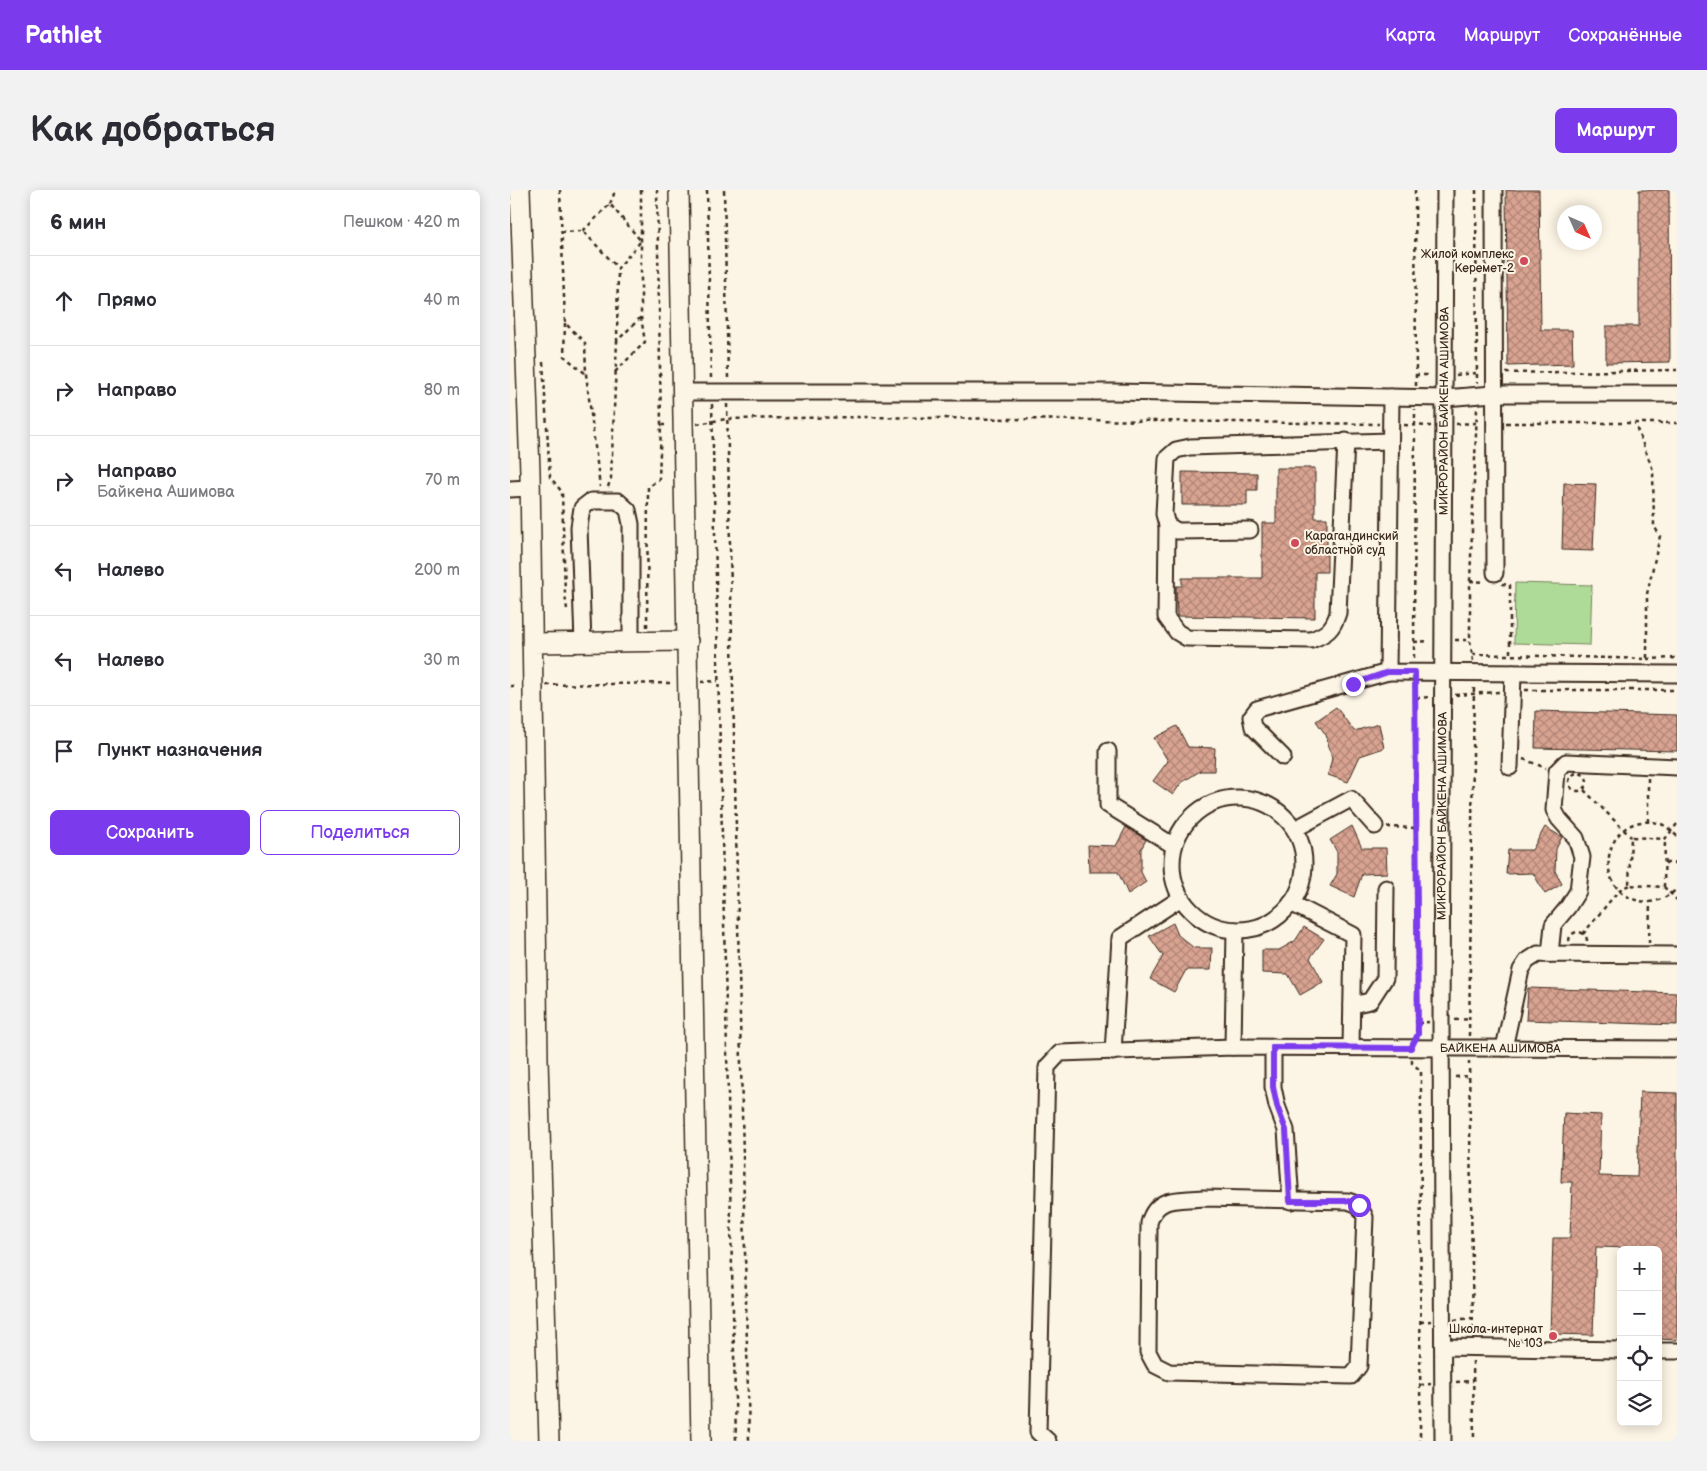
<!DOCTYPE html>
<html lang="ru">
<meta charset="utf-8">
<style>
:root{--surface:#fff;--page:#f2f2f3;--text:#2b2b33;--muted:#7c7c81;--line:#e1e1e2;--accent:#7c3aed}
body{margin:0;font-family:"Balsamiq Sans",sans-serif;background:var(--page);color:var(--text)}
.controls{position:absolute;right:15px;bottom:15px;display:grid;overflow:hidden;border-radius:8px;box-shadow:0 2px 12px #0003}
.controls button{width:45px;height:45px;display:grid;place-items:center;padding:0;border:0;border-bottom:1px solid var(--line);background:var(--surface);color:var(--text);font:25px sans-serif}
.compass{position:absolute;left:1047px;top:15px;width:45px;height:45px;border-radius:50%;background:var(--surface);box-shadow:0 2px 12px #0003;rotate:135deg}
.stop{position:absolute;width:15px;height:15px;margin:-11px;border:4px solid #7c3aed;border-radius:50%;background:#fff}
.stop.end{background:#7c3aed;border-color:#fff;box-shadow:0 1px 5px #0008}
.list{margin:0;padding:0;list-style:none}
h2{display:flex;justify-content:space-between;align-items:center;height:65px;margin:0;padding:0 20px;font-size:21px}
h2 small{font-size:16px;font-weight:400;color:var(--muted)}
.list li{display:grid;grid-template-columns:32px 1fr auto;gap:15px;align-items:center;box-sizing:border-box;height:90px;padding:0 20px;border-top:1px solid var(--line)}
.list b{display:block;font-size:19px;white-space:nowrap}
.list p{margin:0;font-size:16px;white-space:nowrap;color:var(--muted)}
.list em{font-size:16px;font-style:normal;color:var(--muted)}
.actions{display:flex;gap:10px;padding:15px 20px}
.actions a{flex:1;padding:11px 0;border:1px solid var(--accent);border-radius:8px;text-align:center;font-size:18px;color:var(--accent)}
.actions .main{background:var(--accent);color:#fff}
.icon{flex:none;width:28px;height:28px;fill:none;stroke:currentColor;stroke-width:2;stroke-linecap:round;stroke-linejoin:round}
.map{position:relative;flex:none;width:1167px;height:1251px;overflow:hidden;border-radius:8px}
header{display:flex;align-items:center;gap:30px;box-sizing:border-box;height:70px;padding:0 25px;background:var(--accent);color:#fff}
header strong{font-size:24px}
nav{display:flex;gap:28px;margin-inline-start:auto;font-size:18px}
.intro{display:flex;align-items:center;justify-content:space-between;box-sizing:border-box;height:120px;padding:0 30px}
h1{margin:0;font-size:35px}
.button{padding:12px 22px;border-radius:8px;background:var(--accent);color:#fff;font-size:18px;font-weight:700}
main{display:flex;gap:30px;padding:0 30px}
aside{flex:1;background:var(--surface);border-radius:8px;box-shadow:0 2px 12px #0003}
.map>svg:first-child{display:block}
</style>
<header>
<strong>Pathlet</strong>
<nav><a>Карта</a><a>Маршрут</a><a>Сохранённые</a></nav>
</header>
<div class="intro"><h1>Как добраться</h1><a class="button">Маршрут</a></div>
<main>
<aside>
<h2>6 мин<small>Пешком · 420 m</small></h2>
<ul class="list">
<li><svg class="icon" aria-label="ahead" viewBox="0 0 24 24"><path d="M12 20V5M6 11l6-6 6 6"/></svg><div><b>Прямо</b></div><em>40 m</em></li>
<li><svg class="icon" aria-label="right" viewBox="0 0 24 24"><path d="M7 20v-9h11M14 6l5 5-5 5"/></svg><div><b>Направо</b></div><em>80 m</em></li>
<li><svg class="icon" aria-label="right" viewBox="0 0 24 24"><path d="M7 20v-9h11M14 6l5 5-5 5"/></svg><div><b>Направо</b><p>Байкена Ашимова</p></div><em>70 m</em></li>
<li><svg class="icon" aria-label="left" viewBox="0 0 24 24"><path d="M17 20v-9H6M10 6l-5 5 5 5"/></svg><div><b>Налево</b></div><em>200 m</em></li>
<li><svg class="icon" aria-label="left" viewBox="0 0 24 24"><path d="M17 20v-9H6M10 6l-5 5 5 5"/></svg><div><b>Налево</b></div><em>30 m</em></li>
<li><svg class="icon" aria-label="arrive" viewBox="0 0 24 24"><path d="M6 21V4h12l-3 4 3 4H6"/></svg><div><b>Пункт назначения</b></div></li>
</ul>
<div class="actions"><a class="main">Сохранить</a><a>Поделиться</a></div>
</aside>
<div class="map">
<svg width="1167" height="1251" viewBox="0 0 1167 1251">
<defs>
<pattern id="building-cross-hatch" width="8" height="8" patternUnits="userSpaceOnUse" patternTransform="scale(1.25)"><rect width="8" height="8" fill="#d9a391"/><path d="M0 0l8 8M0 8l8-8" fill="none" stroke="#b18576"/></pattern>
</defs>
<rect width="100%" height="100%" fill="#fcf5e5"/>
<filter id="ink" filterUnits="userSpaceOnUse"><feTurbulence type="fractalNoise" baseFrequency=".02" numOctaves="2"/><feDisplacementMap in="SourceGraphic" scale="10" xChannelSelector="R" yChannelSelector="G"/><feConvolveMatrix kernelMatrix="1 2 1 2 8 2 1 2 1" color-interpolation-filters="sRGB"/></filter>
<g filter="url(#ink)">
<path fill="#afdb99" stroke="#75825c" d="M1005 393 1082 395 1080 455 1004 453Z"/>
<path fill="url(#building-cross-hatch)" stroke="#3b2a1e" d="M996 0H1029L1031 140H1062L1063 174 998 176Z
M1129 0H1159L1160 172 1096 173V136H1129Z
M766 278H805V328H817V382H805V428L667 426 666 396H672V388H752V333H766Z
M672 282 747 283V300H737V315H672Z
M1054 293 1086 294 1083 361 1052 360Z
M826 517 844 541 869 534 874 558 850 566 838 592 818 585 822 568 816 545 806 531Z
M1026 521 1167 525V561L1025 558Z
M667 536 678 557 705 558 704 581H690L671 593 663 605 643 591 658 571 644 548Z
M842 636 852 658H876L877 683 852 684 844 707 820 696 827 684V662L820 650Z
M616 637 636 650 631 659V682L636 692 618 704 608 682H579L578 655 606 656Z
M1035 637 1052 647 1046 659 1045 681 1052 694 1035 704 1023 683 996 684 998 660H1022Z
M663 733 668 745 684 758H702L701 780H676L664 802 640 789 653 766 639 746Z
M794 737 814 749 800 768 813 792 790 805 778 784 752 783V760H769L785 751Z
M1018 798 1167 803V835L1016 830Z
M1130 902 1167 903V1150L1148 1149V1060H1124V1058L1086 1057 1083 1145 1040 1144 1043 1048H1060L1062 992H1051L1054 923 1091 925 1089 986 1127 987Z"/>
<g fill="none" stroke-linecap="round" stroke-linejoin="round">
<g stroke="#3b2a1e" stroke-width="19">
<g id="minor">
<path d="M984 0 985 383"/>
<path d="M173 202H604L935 208 983 204H1167"/>
<path d="M881 207 878 482 1167 484"/>
<path d="M0 299 20 298"/>
<path d="M657 335 656 427 667 442 677 448 801 450C817 444 823 439 828 423L836 251"/>
<path d="M740 340 667 341 657 335 654 324 657 268 666 260 680 257 880 251"/>
<path d="M73 453 69 337 72 318 81 311H108L118 320 121 334V452"/>
<path d="M598 561V615L664 656"/>
<path d="M773 567 743 537 741 527 747 519 878 482"/>
<path d="M1000 577 1003 483"/>
<circle cx="728" cy="674" r="66"/>
<path d="M785 639 841 609 865 636"/>
<path d="M781 713 843 745 841 857"/>
<path d="M1040 764 1043 735 1058 717 1068 701 1072 667 1066 648 1049 629 1044 620 1047 581 1056 572 1167 577"/>
<path d="M842 815 860 811 875 788 876 698"/>
<path d="M723 857 725 740"/>
<path d="M763 857V897L767 916 776 940 781 1011"/>
<path d="M994 858 1011 780 1017 771 1028 764 1167 765"/>
<path d="M603 862 610 748 671 708"/>
<path d="M693 1008 838 1011 849 1015 855 1027 849 1176 841 1186 659 1182 645 1175 638 1162 639 1033C647 1005 668 1011 693 1008Z"/>
<path d="M933 1157 1111 1160"/>
<path d="M1148 1161H1167"/>
<path id="s1" d="M538 1251 528 1242 537 877 550 863 723 857 1167 859"/>
<path id="s2" d="M933 1251 931 831 935 0"/>
</g>
</g>
<g stroke="#3b2a1e" stroke-width="22">
<path id="major" d="M10 0 20 282 28 870 39 1251
M169 0 191 1251
M22 453 178 451"/>
</g>
<path stroke="#3b2a1e" stroke-width="2.5" stroke-dasharray="4 4" stroke-linecap="butt" d="M50 0 55 133 75 153 76 184 90 297
M197 0 201 188
M214 0 218 188
M905 0 906 196
M966 0 967 193
M100 14 104 4 102 0
M73 41 100 14 131 51 108 78 107 150
M51 42 73 41 108 78
M55 133 54 166 76 184
M33 172 40 287 52 302 55 405 57 419
M105 182 135 152 131 127
M996 183 1167 180
M905 185H921
M946 185 966 183
M202 214 226 1251
M217 214 239 1251
M996 233H1167
M187 234 216 229 353 227 869 234
M946 234 966 233
M151 235H159
M894 235 921 236
M98 297 101 288 107 151 131 127V0
M960 391 976 392
M992 394 1000 395V464
M137 437 138 297 149 289 151 235 147 0
M945 450H960
M904 452 920 451
M962 464 1137 469V404L1150 346 1144 336 1143 280 1125 234
M904 468 905 219
M1137 469 1167 468
M963 471 960 450V391L967 219
M191 492 208 491
M905 494 907 846
M36 495 163 493
M0 496H8
M1015 500H1167
M945 505 989 502
M906 508 920 507
M1013 569 1036 578
M1059 592a9 9 0 1 1 18 0a9 9 0 1 1-18 0Z
M1138 588V632
M1074 600 1121 647
M1167 634 1155 649 1121 647 1119 695 1154 697 1167 710
M877 637 906 638
M1167 646C1162 642 1157 636 1151 634 1094 616 1075 707 1137 712 1147 712 1161 706 1167 698
M1155 673H1167
M1154 697 1155 649
M1059 751a9 9 0 1 1 18 0a9 9 0 1 1-18 0Z
M1073 744 1109 700 1119 695
M1139 753 1140 712
M945 830 959 829
M908 833 919 832
M959 846 964 496
M902 870V873L911 881 910 1251
M959 871 963 1146
M945 887 959 886
M944 1130 962 1128
M910 1132 921 1131
M963 1171 964 1251
M946 1192 963 1191
M910 1195 921 1194"/>
<use href="#minor" stroke="#fcf5e5" stroke-width="15"/>
<use href="#major" stroke="#fcf5e5" stroke-width="19"/>
</g>
</g>
<g fill="none" stroke-linecap="round" stroke-linejoin="round" filter="url(#ink)">
<path stroke="#7c3aed" stroke-width="6" d="M843 494 878 482H905L908 844 901 858 763 857V897L767 916 776 940 780 1011H838L849 1015"/>
</g>
<g fill="#d1495b" stroke="#fcf5e5" stroke-width="2">
<circle cx="1014" cy="71" r="5"/>
<circle cx="785" cy="353" r="5"/>
<circle cx="1043" cy="1146" r="5"/>
</g>
<g text-anchor="middle" stroke-width="4" stroke-linejoin="round" paint-order="stroke">
<g font-size="12" fill="#3b2a1e" stroke="#fcf5e5" text-anchor="end">
<text x="1004" y="68">Жилой комплекс<tspan x="1004" dy="14">Керемет-2</tspan></text>
<text x="795" y="350" text-anchor="start">Карагандинский<tspan x="795" dy="14">областной суд</tspan></text>
<text x="1033" y="1143">Школа-интернат<tspan x="1033" dy="14">№ 103</tspan></text>
</g>
<g font-size="12" fill="#3b2a1e" stroke="#fcf5e5">
<text dy="4" stroke="none"><textPath href="#s2" startOffset="1030">МИКРОРАЙОН БАЙКЕНА АШИМОВА</textPath></text>
<text dy="4" stroke="none"><textPath href="#s2" startOffset="625">МИКРОРАЙОН БАЙКЕНА АШИМОВА</textPath></text>
<text dy="4" stroke="none"><textPath href="#s1" startOffset="838">БАЙКЕНА АШИМОВА</textPath></text>
</g>
</g>
</svg>
<div class="controls">
<button>+</button>
<button>−</button>
<button><svg class="icon" aria-label="locate" viewBox="0 0 24 24"><circle cx="12" cy="12" r="6"/><path d="M12 2v4M12 18v4M2 12h4M18 12h4"/></svg></button>
<button><svg class="icon" aria-label="layers" viewBox="0 0 24 24"><path d="M12 4l9 5-9 5-9-5zM3 14l9 5 9-5"/></svg></button>
</div>
<svg class="compass" viewBox="-18 -18 36 36"><path d="M0-13l5 13h-10z" fill="#e53935"/><path d="M0 13l5-13h-10z" fill="#7c7c81"/></svg>
<div class="stop" style="left:849px;top:1015px"></div>
<div class="stop end" style="left:843px;top:494px"></div>
</div>
</main>
